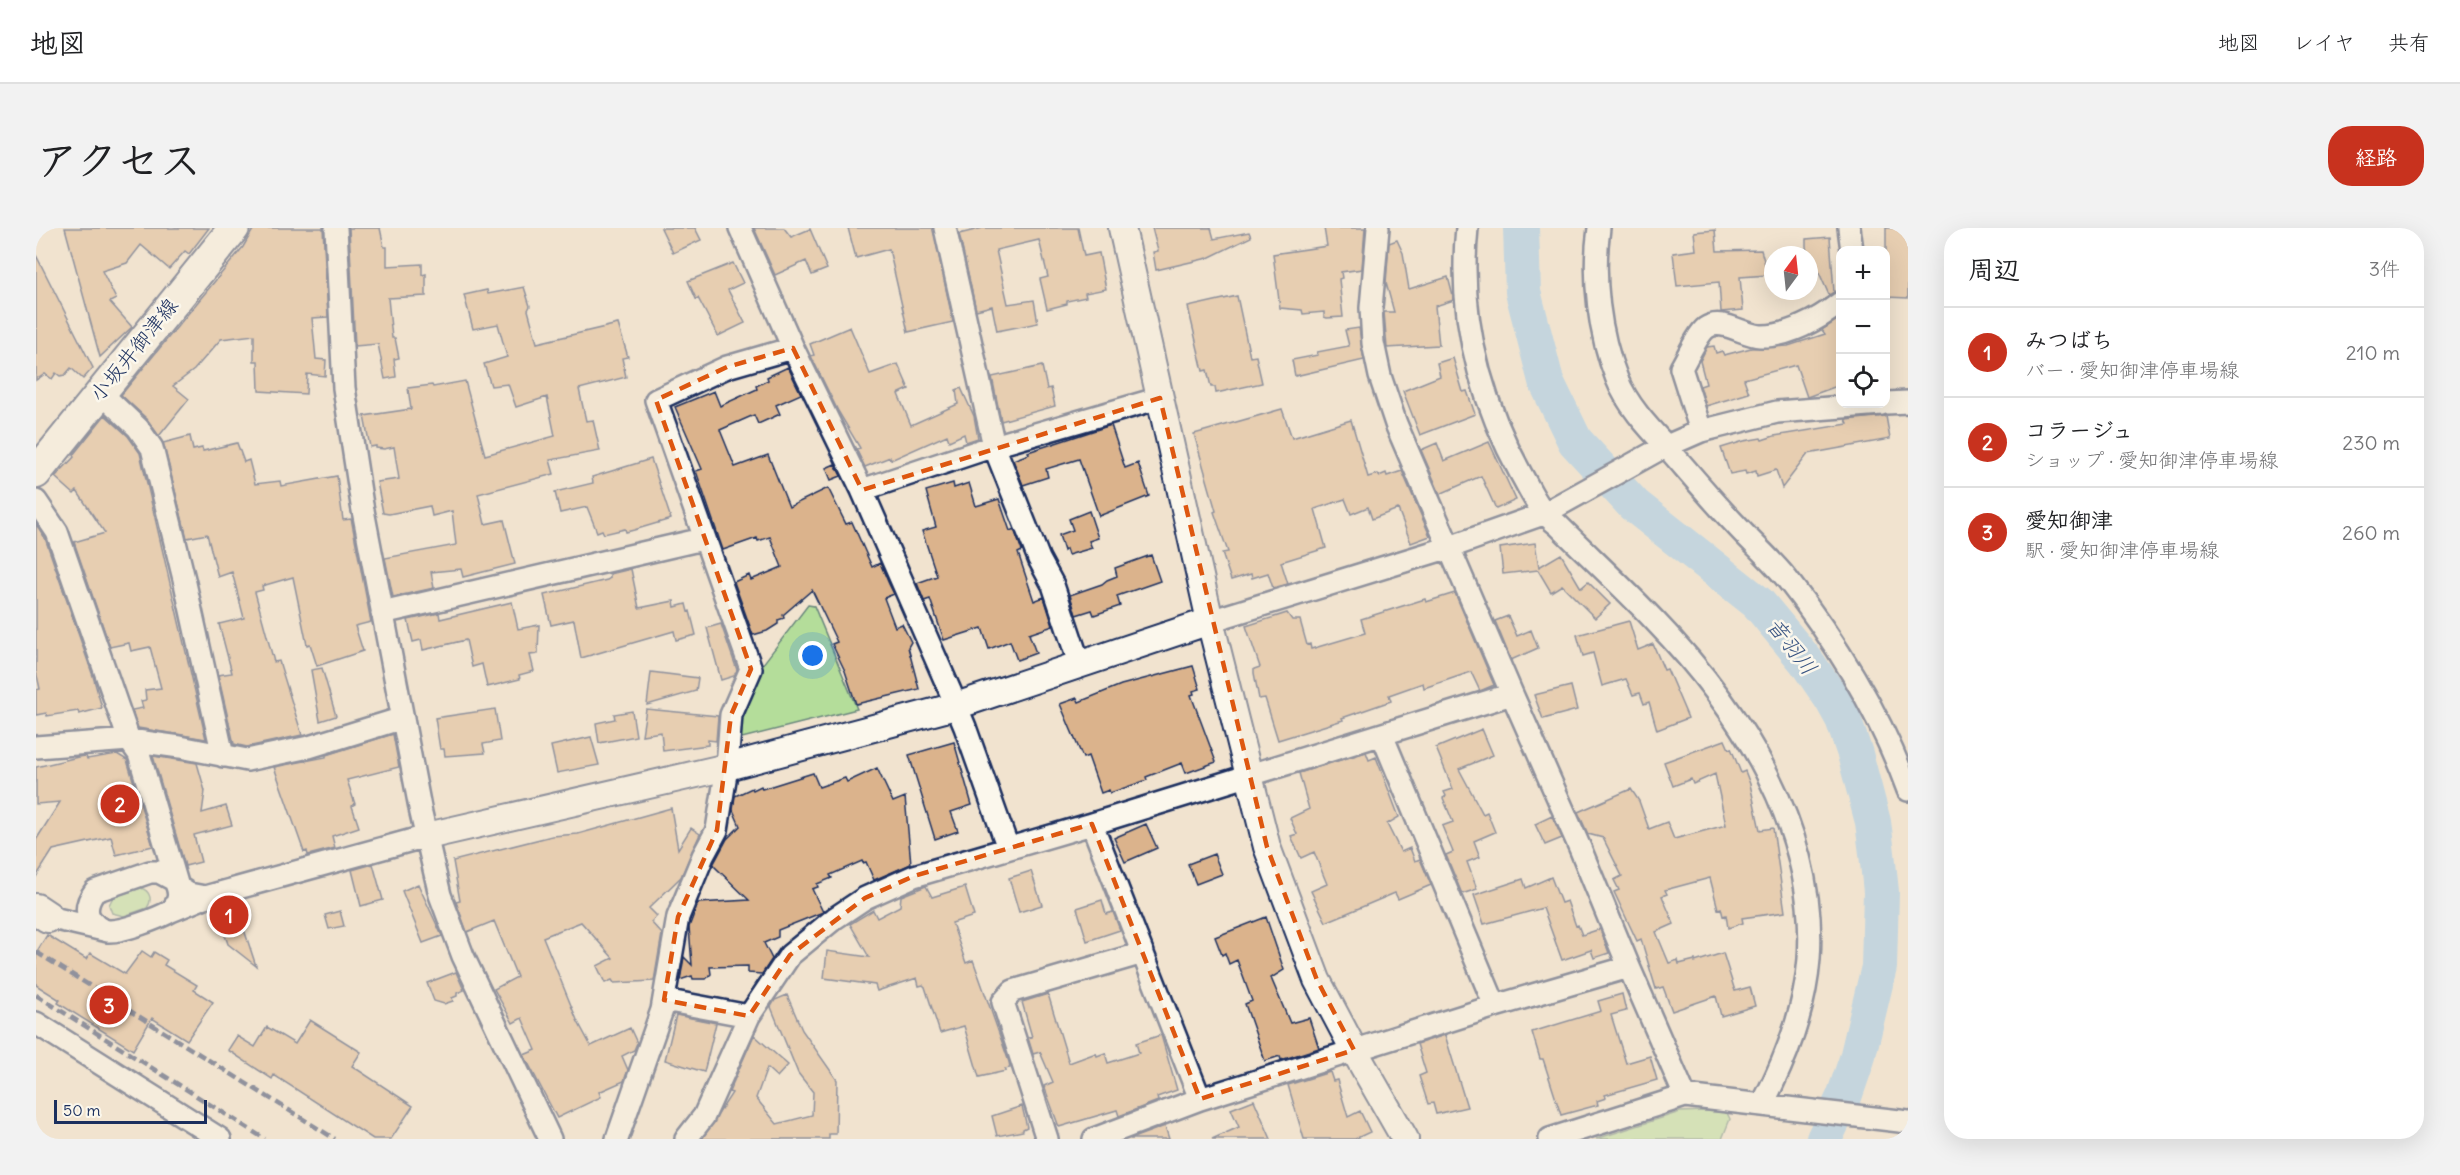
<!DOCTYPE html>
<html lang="ja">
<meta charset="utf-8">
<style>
:root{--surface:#fff;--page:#f2f2f2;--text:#202124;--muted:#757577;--line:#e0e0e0;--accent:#c8321e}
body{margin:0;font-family:Delius,"Klee One",sans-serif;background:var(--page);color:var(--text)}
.controls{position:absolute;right:18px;top:18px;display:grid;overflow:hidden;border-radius:12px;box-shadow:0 6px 24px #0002}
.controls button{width:54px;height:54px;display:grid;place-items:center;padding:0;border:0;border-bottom:2px solid var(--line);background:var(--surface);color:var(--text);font:30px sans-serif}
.compass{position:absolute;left:1728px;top:18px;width:54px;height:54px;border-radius:50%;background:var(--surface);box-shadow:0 6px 24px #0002;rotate:15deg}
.scale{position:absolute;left:18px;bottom:15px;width:153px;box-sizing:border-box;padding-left:6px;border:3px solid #1b2f5e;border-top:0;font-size:16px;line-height:21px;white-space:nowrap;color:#1b2f5e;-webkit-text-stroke:4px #fbf7ec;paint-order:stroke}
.you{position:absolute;left:777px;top:428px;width:21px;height:21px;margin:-15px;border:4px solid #fff;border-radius:50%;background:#1a73e8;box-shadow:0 0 0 9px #1a73e833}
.badge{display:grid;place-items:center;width:39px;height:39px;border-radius:50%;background:var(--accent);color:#fff;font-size:20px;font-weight:700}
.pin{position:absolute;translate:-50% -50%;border:3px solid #fff;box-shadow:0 2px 6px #0006}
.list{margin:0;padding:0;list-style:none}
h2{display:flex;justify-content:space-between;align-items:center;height:78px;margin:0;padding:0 24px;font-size:26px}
h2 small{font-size:20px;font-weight:400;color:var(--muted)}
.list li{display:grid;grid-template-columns:39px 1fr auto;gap:18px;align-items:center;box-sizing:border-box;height:90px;padding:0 24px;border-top:2px solid var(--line)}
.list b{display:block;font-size:22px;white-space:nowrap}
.list p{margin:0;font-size:20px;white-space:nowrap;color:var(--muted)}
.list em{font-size:20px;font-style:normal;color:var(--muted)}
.icon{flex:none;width:33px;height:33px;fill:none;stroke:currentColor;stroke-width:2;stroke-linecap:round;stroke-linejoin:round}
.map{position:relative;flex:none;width:1872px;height:911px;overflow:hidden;border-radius:24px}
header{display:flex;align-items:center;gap:36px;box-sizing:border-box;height:84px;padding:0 30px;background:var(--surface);border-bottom:2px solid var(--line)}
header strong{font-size:28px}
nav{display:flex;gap:33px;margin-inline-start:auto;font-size:21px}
.intro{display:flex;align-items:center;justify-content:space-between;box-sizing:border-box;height:144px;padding:0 36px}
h1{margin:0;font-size:42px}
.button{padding:15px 27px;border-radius:24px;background:var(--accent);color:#fff;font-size:21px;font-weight:700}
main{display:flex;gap:36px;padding:0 36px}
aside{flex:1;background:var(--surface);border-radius:24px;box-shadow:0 6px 24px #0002}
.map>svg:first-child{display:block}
</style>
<header>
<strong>地図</strong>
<nav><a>地図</a><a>レイヤ</a><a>共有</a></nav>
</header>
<div class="intro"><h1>アクセス</h1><a class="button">経路</a></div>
<main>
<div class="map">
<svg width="1872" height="911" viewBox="0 0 1872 911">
<rect width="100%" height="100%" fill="#f1e3cf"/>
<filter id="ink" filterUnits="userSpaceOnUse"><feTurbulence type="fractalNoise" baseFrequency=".0167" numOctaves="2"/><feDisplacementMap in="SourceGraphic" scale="12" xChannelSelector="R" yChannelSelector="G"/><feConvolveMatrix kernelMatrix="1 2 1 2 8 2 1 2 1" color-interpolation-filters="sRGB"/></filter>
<g filter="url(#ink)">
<path fill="#b4dd9a" stroke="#68867c" stroke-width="1.5" d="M772 377 778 378 821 481 706 510 700 507 717 449Z
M105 660C114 663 117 672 111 680L88 688 76 685 73 677 77 669Z
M1670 883 1691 885 1694 891 1686 911H1560L1644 884Z"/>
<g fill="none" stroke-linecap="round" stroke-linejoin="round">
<path stroke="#90c4ee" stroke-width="36" d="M1485 0 1487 64 1510 153 1539 213 1598 277 1722 375 1770 433 1796 471 1807 491 1819 526 1837 594 1841 625 1845 664 1843 739 1821 831 1808 869 1788 911"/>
</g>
<path fill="#dbb38c" stroke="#1b2f5e" stroke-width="1.5" d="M29 0H173L153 26 149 23 133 41 105 17 91 35 66 43 80 71 74 74 96 99 64 129Z
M218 0H287L292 89 276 90 280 131 290 132 289 148 271 146 270 166 223 163 222 133H218V107L185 111 158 142 137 158 153 171 123 208 111 191 85 167 207 19Z
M313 0H344L348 19H351V38L386 36V47L390 46V68L352 70 356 110H359L363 130 358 131 360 149 349 151 342 116 319 118Z
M625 0H659L665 12 637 25Z
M718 0H748L755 9 774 1 791 41 776 47 770 33 739 47Z
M812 0H897L917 94 872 104 853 21 820 30Z
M947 0H1042L1048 28 1063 25 1070 61 1049 65 1050 69 1031 73V76L1011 81 1004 51 1012 49 1003 12 960 22 972 76 998 72 1002 95 961 103 956 78 940 82 923 6Z
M1116 0H1175L1178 11 1213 4 1215 9 1172 30 1120 42 1117 24 1122 23Z
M1288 0H1329L1326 41 1305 44 1306 50 1303 51 1307 89 1291 90 1288 89V84L1267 86 1266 82 1244 80 1237 26 1291 18Z
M1850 0H1872V70L1850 69Z
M1679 2 1681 23 1725 22 1732 47 1704 49 1707 82 1685 84 1683 54 1641 58 1637 25 1660 22 1658 4Z
M1794 9 1798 64 1793 67 1781 40 1774 42 1770 18V11Z
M1361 12 1367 25 1373 61 1412 49 1418 72 1399 78 1403 117 1351 120 1348 84H1358L1350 55 1353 15Z
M0 27 57 140 47 151 35 140 29 147 24 148 20 145 16 151 9 146 0 152Z
M697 35 707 55 692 62 709 95 682 108 662 70 660 71 652 53Z
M488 59 494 78 492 82 501 115 582 96 592 129 586 130 590 149 543 161 550 193 557 192 564 223 514 232 518 246 442 266 449 296 468 292 479 336 427 349 425 341 395 344 398 360 357 369 349 330 420 317 416 283 396 288 394 278 353 286 347 285 341 254 363 251 358 219 348 221 340 220V218L334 219 328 188 375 181 372 160 396 157 397 159 429 153 449 227 519 208 511 169 480 179 472 156 455 158 448 136 471 129 462 96 437 101 428 67 451 62 452 66Z
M1201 68 1214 129 1220 128 1226 155 1180 165 1179 159H1175L1171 142 1167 143 1152 79Z
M1804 90V157L1771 169 1760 137 1708 151 1713 165 1670 178 1664 158 1670 156 1664 133 1671 119 1678 118 1680 125 1686 123 1688 127 1715 120 1752 118 1789 106 1786 102Z
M814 99 834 146 862 136 873 161 862 166 875 197 922 176 920 162 925 160 938 188 942 210 930 214 928 206 913 213 911 207 855 232 854 229 829 239 820 221 824 220 802 183 775 128 778 127 774 116Z
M1323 100 1328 132 1259 148 1256 132 1282 127 1281 124 1313 118 1309 102Z
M1417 130 1427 164 1431 163 1439 186 1384 207 1367 163 1404 148 1401 135Z
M1006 138 1011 161 1015 160 1019 178 965 193 956 149Z
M752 139 765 166 740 177 744 186 722 196 718 187 684 202 699 239 732 227 753 279 792 260 810 296 816 294 836 339 844 335 853 356 858 366 848 370 859 399 866 396 875 414 872 419 883 461 820 476 809 443 796 416 801 414 776 362 747 387 748 390 742 392V396L731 403 717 407 698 354 713 347 715 352 746 339 734 309 722 313 721 310 687 322 660 243 666 241 639 179 678 163 684 178 721 161 720 158 732 152 731 149Z
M1246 181 1256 210 1315 192 1332 249 1342 246 1343 248 1350 245 1351 248 1366 243 1394 308 1375 315 1362 281 1336 291 1332 279 1315 286 1309 271 1279 281 1290 320 1245 334 1252 356 1237 360 1232 345 1216 350 1215 346 1195 352 1186 325 1192 324 1178 284 1180 283 1158 206Z
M69 187 92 208 104 225 170 511 102 500 96 482 107 480 105 473 110 472 109 462 125 460 114 419 95 423 93 415 74 419 38 314 69 305 41 263 38 266 19 249 38 229 37 227Z
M1850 188 1854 211 1772 226 1746 260 1740 242 1721 248 1720 243 1710 246 1709 243 1694 246 1685 220 1708 213 1725 210 1726 212 1738 208 1812 196 1810 192Z
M1075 197 1089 240 1102 235 1113 268 1063 288 1043 231 1010 241 1012 249 987 257 977 232 993 226 992 224Z
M154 208 157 222 166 220 167 223 201 215 208 234 213 232 219 256 244 253 245 258 301 248 307 292 315 291 316 295 335 394 319 398 327 423 281 438 274 416 271 417 257 349 226 358 227 362 219 364 238 434 243 433 266 507 211 519 198 516 182 447 196 445 183 396 208 390 196 344 182 349 171 306 151 310 127 215Z
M1453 214 1480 272 1460 281 1445 248 1404 266 1385 222 1401 215 1408 233Z
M615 231 635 291 598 302 590 304 589 301 568 306 566 302 561 304 551 279 524 285 519 264 557 255 556 249Z
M799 236 805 248 795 252 790 240Z
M917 255 918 260 933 255 940 278 963 271 974 303 978 301 986 323 982 325 998 373 1008 369 1017 398 993 406 1000 425 981 432 974 413 953 421 946 400 908 412 894 371 888 373 881 355 901 348 886 303 900 299 890 263Z
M1053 283 1062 310 1053 313 1056 320 1032 327 1030 321 1028 323 1023 307 1037 302 1033 291Z
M0 296 9 310 57 448 66 480 43 486 42 483 11 488 10 485 0 487V462L4 461 0 443Z
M1499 315 1503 339 1525 326 1545 360 1552 354 1574 376 1559 390 1526 357 1515 364 1502 342 1467 346 1464 320Z
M1115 327 1124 353 1081 368 1084 378 1058 387 1056 382 1040 387 1034 367 1066 356 1071 352 1081 348 1079 340Z
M595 341 603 380 638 373 639 379 650 376 652 384 654 383 660 407 640 412 638 403 545 430 538 392 515 397 508 367 571 352 574 350V346Z
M1419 365 1458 457 1444 463 1435 444 1388 460 1387 455 1353 467 1355 473 1306 490 1307 492 1242 512 1229 470 1223 471 1218 445V441L1224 439 1210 398 1251 385 1256 392H1264L1271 417 1274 416 1275 421 1329 405 1325 391 1389 371 1390 374Z
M476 374 482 401 503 397 502 426 494 427 498 443 483 447 484 451 451 459 446 436 436 439 430 412 387 422 385 412 377 414 372 392 403 385 404 391Z
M1472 388 1481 408 1495 402 1502 420 1475 432 1459 393Z
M1593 393 1602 422 1617 416 1628 442 1631 441 1652 490 1621 502 1613 474 1608 476 1604 465 1597 467 1590 451 1566 458 1557 425 1547 428 1541 407Z
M685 396 701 442 698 448 685 452 671 400Z
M1157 438 1164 461 1157 463 1158 466 1155 467 1180 534 1150 545 1146 535 1110 549 1111 552 1074 565 1073 562 1065 565 1052 528 1047 530 1024 476 1041 470 1043 474 1085 457Z
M286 440 300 488 284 493 275 442Z
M615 444 662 450 660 463 611 477Z
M1535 458 1541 482 1507 491 1498 467Z
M459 481 464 513 447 516 449 525 409 528 408 521H404L399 490Z
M610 481 682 488 680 513 672 512V517L627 523 625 504 606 507Z
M596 483 600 508 563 515 560 495 579 491 578 486Z
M1446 501 1457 527 1423 541 1447 586 1451 584 1459 604 1438 613 1444 629 1431 634 1441 661 1426 666 1410 627 1417 624 1406 598 1417 594 1407 570 1410 568 1408 564 1417 561 1400 520Z
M357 506 363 539 311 552 319 576 316 578 323 599 296 608 299 620 272 627 271 623 268 624 238 539 290 529V527Z
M555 509 563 537 521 545 515 518Z
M1689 512 1693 521 1695 520 1705 545 1709 543 1714 556 1724 602 1737 600 1749 684 1706 690 1707 695 1692 700 1690 687 1687 688 1685 680 1682 681 1674 650 1629 662 1631 666 1626 668 1638 696 1620 704 1633 735 1642 732 1643 736 1659 732V734L1687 725 1699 763 1714 759 1719 778 1685 788 1680 768 1636 783 1627 759 1620 761 1605 711 1601 713 1578 664 1583 662 1578 652 1586 648 1567 610 1552 606 1542 584 1595 561 1603 573 1613 601 1631 594 1638 611 1690 597 1679 546 1657 556 1655 551 1637 558 1628 534Z
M918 514 936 577 915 584 922 603 899 611 873 527Z
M1330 524 1333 532 1340 529 1363 589 1351 596 1365 624 1374 620 1379 633 1384 631 1395 657 1362 671 1359 665 1290 694 1275 663 1291 656 1278 624 1265 630 1255 608 1261 606 1254 590 1273 581 1263 545Z
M81 526 91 532 117 618 80 627 75 609 17 622 0 649V612L24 574 0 576V539L42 529 50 528 51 531Z
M117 528 161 535 169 563 166 585 190 578 196 597 158 607 165 634 149 638Z
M841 540 857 574 869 569 875 636 838 652 830 634 827 635 826 633 794 647 796 650 781 656 782 659 776 661 787 684 742 702V709L728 715 736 731 726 746 712 745V738L674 739 675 746 670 751H657L656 748 644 752 648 729 656 737 653 699 662 675 713 672 677 637 691 611 704 598 697 582 699 568 716 560 717 562 725 558 726 561 777 545 783 559 809 550 811 554Z
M635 580 642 621 655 600 664 606 645 649 613 680 621 688 615 694 626 706 618 753 578 755 576 752 569 755 561 738 577 730 545 694 507 709 541 792 555 818 594 800 601 815 598 822 586 828 592 842 588 853 563 864 565 869 521 890 488 827 500 822 486 790 477 795 458 761 481 749 458 693 431 704 420 674 424 673 417 633 516 608 542 606Z
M1516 588 1526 610 1509 617 1499 596Z
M1110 596 1121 620 1089 634 1078 610Z
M1178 626 1186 646 1160 656 1152 636Z
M337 636 347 672 325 678 316 642Z
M995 643 1006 677 983 684 973 650Z
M1515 649 1525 675 1531 673 1540 698 1542 697 1546 707 1564 701 1573 725 1558 730 1555 722 1526 732 1507 680 1448 696 1438 667 1487 651 1490 660Z
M382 656 406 708 387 715 366 663Z
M890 658 896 669 929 659 938 688 916 695 930 735 937 732 952 774 973 834 974 840 969 841 970 843 943 849 928 798 904 805 889 759 887 757 883 758 881 750 841 763 839 757 788 750 791 723 833 729 814 696 837 682 841 690 864 678 865 668Z
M1066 672 1070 686 1077 684 1084 702 1051 713 1041 680Z
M199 674 220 738 192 716 182 686 190 677Z
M304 683 308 698 293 701 289 687Z
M1230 689 1248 742 1235 750 1254 795 1273 790 1283 820 1245 832 1244 828 1229 833 1209 776 1216 773 1201 732 1193 736 1189 725 1186 727 1179 709Z
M11 707 50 731 54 725 89 746 106 723 115 729 118 724 131 732 128 737 161 757 158 762 177 774 151 812 116 790 97 822 22 775 24 772 0 757V725Z
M420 744 428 762 421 765V768L416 770 417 773 408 776 398 773 391 755Z
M1012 766 1033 835 1060 825 1061 828 1069 825 1072 835 1103 825 1100 815 1125 807 1141 862 1121 869 1122 873 1083 888 1081 882 1023 899 1008 858 1017 854 1004 824 997 826 992 810 996 809 986 774Z
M1586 766 1590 783 1575 787 1590 835 1614 828 1621 852 1569 867 1570 870 1561 873 1562 877 1525 887 1507 831H1504L1496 804 1565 783 1562 773Z
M751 767 766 802 801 852 800 906H793V911H666L696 865 693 864 718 807 752 837 741 849 731 840 720 870 741 896 776 887 777 864 762 845 735 779 739 772Z
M640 787 680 795 668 844 629 832Z
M274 792 325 824 316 838 377 878 355 911H337L238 847 236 851 192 822 201 808 219 819 231 799 259 816Z
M1409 807 1431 879 1400 886 1397 875 1392 876 1383 848 1390 845 1381 816Z
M1294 844 1297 853 1301 852 1312 889 1324 883 1334 904 1319 911H1268L1252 857Z
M1218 872 1235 911H1176L1203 899 1195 881Z
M986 878 991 899 987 901V903L961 908 956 888Z
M1129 898 1133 911H1094Z"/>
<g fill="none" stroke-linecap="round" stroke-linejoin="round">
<g stroke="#1b2f5e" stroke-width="26">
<path id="minor" d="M300 0 308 160 326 277 385 585 404 667 427 728 514 911
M704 0 757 120 826 262 914 463 929 499 972 620
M909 0 958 218 1003 331 1017 357 1044 438
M1342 0 1335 80 1337 115 1344 148 1360 196 1476 466 1544 620 1593 739 1649 868
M1431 0C1422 87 1443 169 1485 246 1497 267 1502 282 1522 297 1554 329 1588 360 1619 393 1705 482 1782 602 1773 731 1769 783 1750 831 1726 877
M1563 0C1556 49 1563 106 1581 151 1591 176 1611 198 1629 217 1652 243 1674 270 1698 295 1715 314 1735 331 1751 351 1801 415 1844 485 1872 562
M1813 0 1816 22
M64 164 102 200 116 220 149 355 187 528
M1850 175 1872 174
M1665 203 1645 140C1651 130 1662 106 1670 100 1685 89 1707 107 1724 108 1752 109 1783 91 1804 75
M826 262 958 218 1124 170
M0 273 21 304 93 512 103 526 142 659 153 666 169 669
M346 385 667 311
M1174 393 1414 319 1507 286 1624 221 1665 203 1741 184 1846 176
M1346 507 1459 778
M0 519 93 512 144 519 211 532 273 519 367 490
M1056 596 1164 871
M114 644H123L138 652C145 664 144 673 135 683 123 690 86 704 72 703 64 702 57 696 53 689 49 680 53 671 59 663Z
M135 683 169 669 391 608
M12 689 68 702
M628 772 713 788
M0 795 184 911
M581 911 626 782 642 689 667 628 681 602 691 539 695 487 715 441 620 172 691 139 757 120
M650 911 668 888 713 788 754 727 799 690 829 670 878 648 1056 596 1476 466
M1011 911 967 774 977 763 1107 725
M1058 911 1164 871 1459 778 1593 739
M1514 911 1649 868 1872 894"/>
</g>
<g stroke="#1b2f5e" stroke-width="30">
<path id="tertiary" d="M1086 0 1174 393 1231 619 1281 752 1318 822 1369 911
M391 608 691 539 920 478 1174 393"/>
</g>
<g stroke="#1b2f5e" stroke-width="34">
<path id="secondary" d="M0 245 198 0
M0 681 12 689"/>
</g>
<use href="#minor" stroke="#fbf7ec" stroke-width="21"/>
<use href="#tertiary" stroke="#fbf7ec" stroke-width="26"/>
<use href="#secondary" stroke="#fbf7ec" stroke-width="30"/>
<path stroke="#1b2f5e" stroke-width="4.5" stroke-dasharray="9 4.5" stroke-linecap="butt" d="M0 724 299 911
M0 767 229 911"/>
</g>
</g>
<path d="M0 0H1872V911H0ZM757 120 826 262 1124 170 1231 619 1281 752 1318 822 1164 871 1056 596 878 648 829 670 754 727 713 788 628 772 642 689 681 602 695 487 715 441 620 172 691 139Z" fill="#f1e3cf" fill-opacity=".55" fill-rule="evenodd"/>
<path fill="none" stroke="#de5710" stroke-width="4.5" stroke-dasharray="12 8" stroke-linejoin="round" d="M757 120 826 262 1124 170 1231 619 1281 752 1318 822 1164 871 1056 596 878 648 829 670 754 727 713 788 628 772 642 689 681 602 695 487 715 441 620 172 691 139Z"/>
<g text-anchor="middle" stroke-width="5" stroke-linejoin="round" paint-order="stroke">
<g font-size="21" fill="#1b2f5e" stroke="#fbf7ec">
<text transform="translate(98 122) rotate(-51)" y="7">小坂井御津線</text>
</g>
<g font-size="22" font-style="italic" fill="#385482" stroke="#fbf7ec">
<text transform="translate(1756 418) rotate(52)" y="8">音羽川</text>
</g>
</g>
</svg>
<div class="controls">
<button>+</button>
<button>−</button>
<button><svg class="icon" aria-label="locate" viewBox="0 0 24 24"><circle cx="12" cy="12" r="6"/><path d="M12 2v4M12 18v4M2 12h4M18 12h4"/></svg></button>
</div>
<svg class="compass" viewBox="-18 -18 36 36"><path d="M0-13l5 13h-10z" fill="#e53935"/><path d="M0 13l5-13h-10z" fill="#757577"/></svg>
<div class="scale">50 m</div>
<div class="you"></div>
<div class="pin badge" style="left:193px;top:687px">1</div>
<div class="pin badge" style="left:84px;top:576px">2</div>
<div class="pin badge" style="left:73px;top:777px">3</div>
</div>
<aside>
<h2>周辺<small>3件</small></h2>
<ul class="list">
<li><span class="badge">1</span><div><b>みつばち</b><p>バー · 愛知御津停車場線</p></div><em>210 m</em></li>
<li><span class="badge">2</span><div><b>コラージュ</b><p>ショップ · 愛知御津停車場線</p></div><em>230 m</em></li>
<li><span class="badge">3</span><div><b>愛知御津</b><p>駅 · 愛知御津停車場線</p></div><em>260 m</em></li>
</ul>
</aside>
</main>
